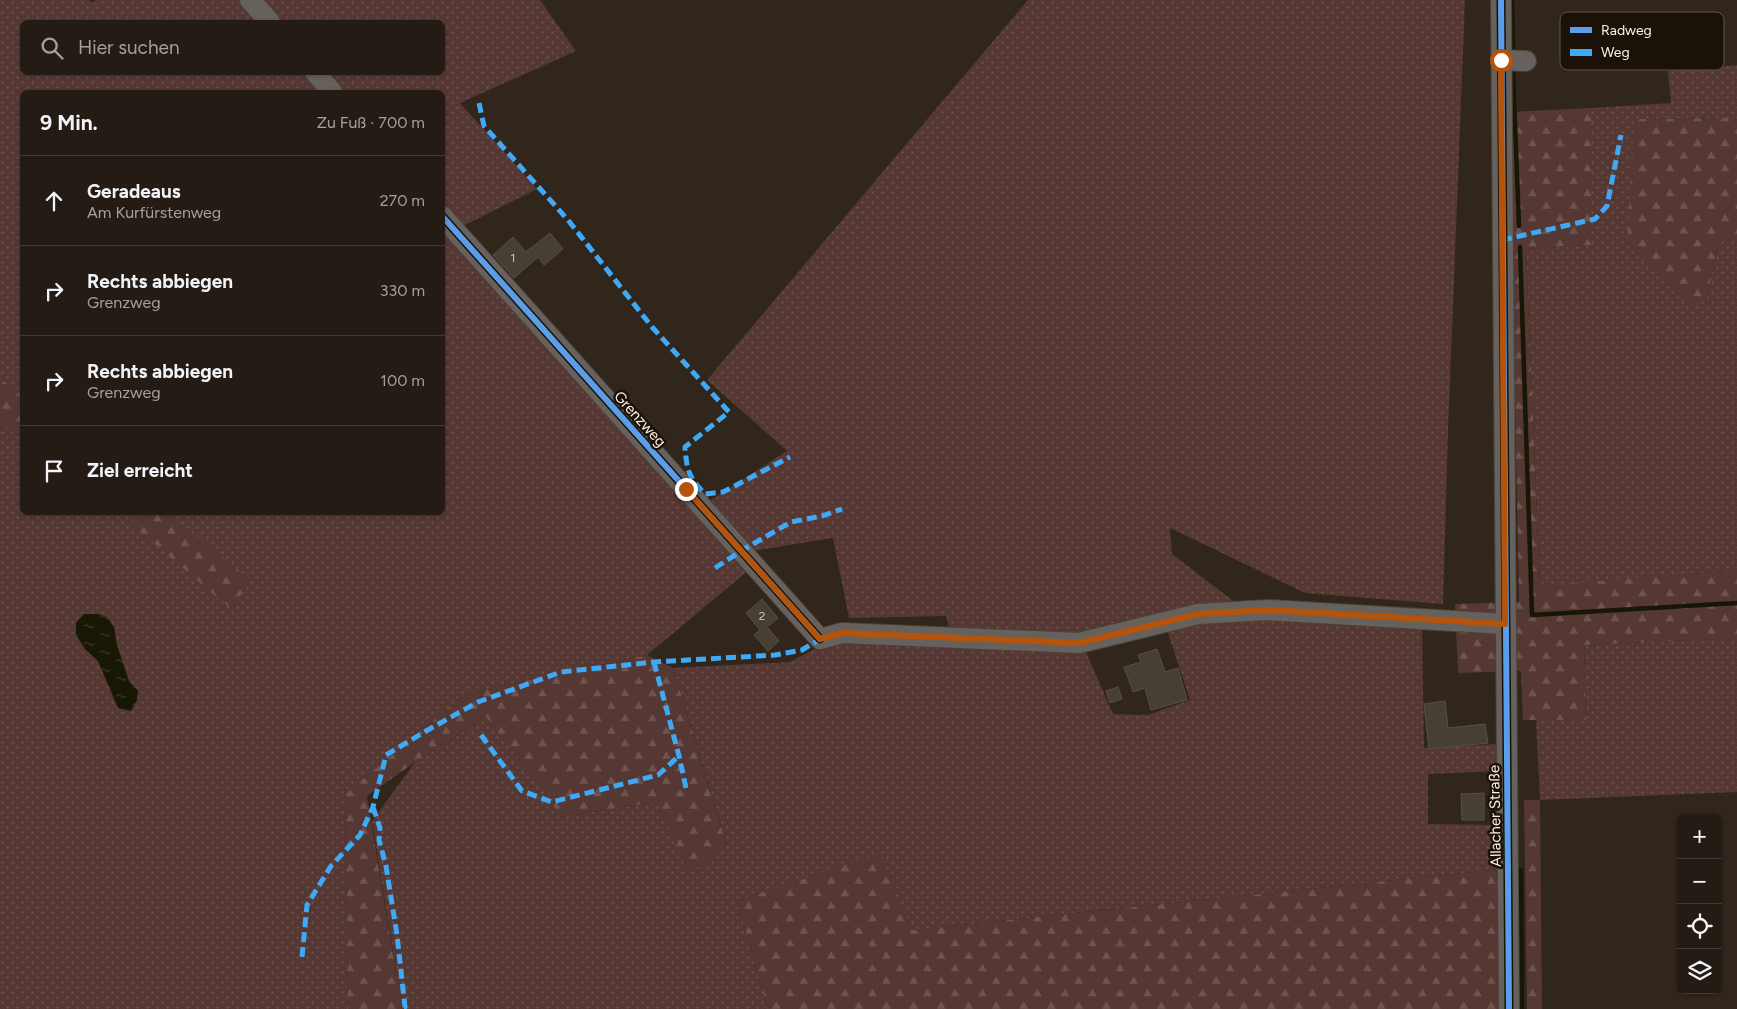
<!DOCTYPE html>
<html lang="de">
<meta charset="utf-8">
<style>
:root{--surface:#241c14;--page:#302922;--text:#f1f3f6;--muted:#a3a1a0;--line:#413a34}
body{margin:0;font-family:Figtree,sans-serif;background:var(--page);color:var(--text)}
.controls{position:absolute;right:15px;bottom:15px;display:grid;overflow:hidden;border-radius:8px;box-shadow:0 1px 4px #0004}
.controls button{width:45px;height:45px;display:grid;place-items:center;padding:0;border:0;border-bottom:1px solid var(--line);background:var(--surface);color:var(--text);font:25px sans-serif}
.stop{position:absolute;width:15px;height:15px;margin:-11px;border:4px solid #b45309;border-radius:50%;background:#fff}
.stop.end{background:#b45309;border-color:#fff;box-shadow:0 1px 5px #0008}
.list{margin:0;padding:0;list-style:none}
h2{display:flex;justify-content:space-between;align-items:center;height:65px;margin:0;padding:0 20px;font-size:21px}
h2 small{font-size:16px;font-weight:400;color:var(--muted)}
.list li{display:grid;grid-template-columns:32px 1fr auto;gap:15px;align-items:center;box-sizing:border-box;height:90px;padding:0 20px;border-top:1px solid var(--line)}
.list b{display:block;font-size:19px;white-space:nowrap}
.list p{margin:0;font-size:16px;white-space:nowrap;color:var(--muted)}
.list em{font-size:16px;font-style:normal;color:var(--muted)}
.icon{flex:none;width:28px;height:28px;fill:none;stroke:currentColor;stroke-width:2;stroke-linecap:round;stroke-linejoin:round}
.map{position:relative;flex:none;width:1737px;height:1009px;overflow:hidden}
.search{position:absolute;background:var(--surface);box-shadow:0 1px 4px #0004;left:20px;top:20px;width:425px;height:55px;display:flex;align-items:center;gap:12px;box-sizing:border-box;padding:0 18px;border-radius:8px;color:var(--muted);font-size:19px}
.panel{position:absolute;background:var(--surface);box-shadow:0 1px 4px #0004;left:20px;top:90px;width:425px;height:425px;border-radius:8px}
.map>svg:first-child{display:block}
</style>
<div class="map">
<svg width="1737" height="1009" viewBox="0 0 1737 1009">
<defs>
<pattern id="grass-dots" width="8" height="8" patternUnits="userSpaceOnUse" patternTransform="scale(1.25)"><rect width="8" height="8" fill="#553733"/><path d="M2 2h.1M6 6h.1" fill="none" stroke="#6e5450" stroke-width="1.8" stroke-linecap="round"/></pattern>
<pattern id="forest-firs" width="22" height="20" patternUnits="userSpaceOnUse" patternTransform="scale(1.25)"><rect width="22" height="20" fill="#553733"/><path d="M5 1l3.5 6h-7zM16 11l3.5 6h-7z" fill="#6e5450"/></pattern>
<pattern id="water-ripples" width="26" height="14" patternUnits="userSpaceOnUse" patternTransform="scale(1.25)"><rect width="26" height="14" fill="#171703"/><path d="M2 4q2-2 4 0t4 0M15 11q2-2 4 0t4 0" fill="none" stroke="#3a3928"/></pattern>
</defs>
<rect width="100%" height="100%" fill="#30261b"/>
<path fill="url(#grass-dots)" d="M0 0H89L92 3 96 0H241L261 22H22V72L306 73 324 92H22V512H442L443 226 749 570 647 655 465 694 345 794 348 1009H0Z
M257 0H540L576 51 460 103 537 189 457 229 443 212 442 92H338L320 73 442 72V22H277Z
M1028 0H1465L1448 432 1443 604 1305 593 1170 528 1172 554 1240 606 1079 637 949 628 946 616 849 618 833 538 752 551 708 502 787 451 707 380Z
M1737 65V118L1634 119 1706 301 1719 242 1737 238V570L1540 587 1526 249 1591 245V108L1671 103 1668 71Z
M1267 617 1422 628 1424 748 1498 744 1499 771 1428 774V824L1500 825 1501 869 912 930 881 854 737 901 768 1009H402L372 821 415 762 486 717 552 802 560 817 657 802 689 873 727 845 673 668 790 662 843 634 1083 645 1113 714 1148 715 1190 700 1167 630 1202 620Z
M1737 638V792L1540 800 1536 719 1586 720 1584 645Z"/>
<path fill="url(#forest-firs)" d="M1591 108V245L1526 249 1540 586 1737 570V638L1584 645 1586 720H1523L1521 671 1458 673 1455 604 1519 602 1512 249 1508 112Z
M1737 118V238L1719 242 1706 301 1688 305 1627 246 1634 119Z
M0 378 22 396V440L0 422Z
M141 512 167 513 252 581 230 608 131 524Z
M647 655 673 668 727 846 688 874 657 802 559 817 552 802 486 717 415 762 367 796 402 1009H348L345 794 465 694Z
M1524 800H1540L1542 1009H1527Z
M881 853 912 930 1501 869 1500 1009H768L737 901Z"/>
<path fill="url(#water-ripples)" d="M84 614H97L107 617 114 627 117 645 129 681 138 691 137 700 131 711 118 708 98 661 85 649 76 635V623Z"/>
<g fill="none" stroke-linecap="round" stroke-linejoin="round">
<path stroke="#171703" stroke-width="4.5" d="M1512 0 1513 49
M1513 72 1519 226
M1520 247 1532 615 1737 603
M1521 870 1522 1009"/>
</g>
<path fill="#473f34" stroke="#575046" d="M550 233 563 249 544 265 538 257 514 278 493 255 513 237 526 252Z
M762 599 778 618 767 627 779 641 768 651 754 635 760 630 746 613Z
M1157 649 1165 672 1178 668 1187 700 1151 710 1145 688 1133 692 1124 667 1141 662 1138 655Z
M1118 687 1122 699 1110 703 1106 691Z
M1445 701 1448 728 1485 724 1488 743 1429 749 1424 704Z
M1484 793V820H1462L1461 794Z"/>
<g fill="none" stroke-linecap="round" stroke-linejoin="round">
<g stroke="#4b4239" stroke-width="22">
<path id="minor" d="M250 0 270 22
M1501 0 1509 1009
M1501 60 1526 61
M315 72 332 92
M442 216 820 639 842 633 1079 643 1198 614 1268 610 1505 624"/>
</g>
<use href="#minor" stroke="#66615c" stroke-width="20"/>
<path stroke="#3fa9f5" stroke-width="5" stroke-dasharray="10 5" stroke-linecap="butt" d="M479 103 484 126 568 220 652 327 729 412 685 447C687 471 688 476 705 494L723 492 790 457
M1502 240 1595 219 1607 206 1621 135
M715 568 741 551 791 522 822 516 842 509
M654 662 679 756 686 788
M481 735 522 791 552 802 658 775 679 756
M373 807 380 828 379 840 386 866 397 935 405 1007 401 1009
M302 957 307 905 331 866 360 835 373 807 386 755 426 731 478 702 561 672 654 662 775 655 802 650 820 639"/>
<g stroke="#1a1209" stroke-width="9">
<path id="cycleway" d="M1501 0 1509 1009
M442 216 820 639"/>
</g>
<use href="#cycleway" stroke="#5a9eea" stroke-width="6"/>
</g>
<g fill="none" stroke-linecap="round" stroke-linejoin="round">
<path stroke="#b45309" stroke-width="6" d="M686 489 820 639 842 633 1079 643 1198 614 1268 610 1505 624 1501 60"/>
</g>
<g text-anchor="middle" stroke-width="5" stroke-linejoin="round" paint-order="stroke">
<g font-size="12" fill="#d0c4b8">
<text x="513" y="262">1</text>
<text x="762" y="620">2</text>
</g>
<g font-size="15" fill="#fdf0e4" stroke="#1a1209">
<text transform="translate(640 419) rotate(48)" y="5">Grenzweg</text>
<text transform="translate(1495 816) rotate(-91)" y="5">Allacher Straße</text>
</g>
</g>
<rect x="1560" y="12" width="164" height="58" rx="8" fill="#1a1209" stroke="#5e554b" stroke-width="1"/>
<rect x="1570" y="27" width="22" height="6" fill="#5a9eea"/>
<rect x="1570" y="49" width="22" height="7" fill="#3fa9f5"/>
<g font-size="14" fill="#fdf0e4">
<text x="1601" y="35">Radweg</text>
<text x="1601" y="57">Weg</text>
</g>
</svg>
<div class="controls">
<button>+</button>
<button>−</button>
<button><svg class="icon" aria-label="locate" viewBox="0 0 24 24"><circle cx="12" cy="12" r="6"/><path d="M12 2v4M12 18v4M2 12h4M18 12h4"/></svg></button>
<button><svg class="icon" aria-label="layers" viewBox="0 0 24 24"><path d="M12 4l9 5-9 5-9-5zM3 14l9 5 9-5"/></svg></button>
</div>
<div class="stop" style="left:1501px;top:60px"></div>
<div class="stop end" style="left:686px;top:489px"></div>
<div class="search"><svg class="icon" aria-label="search" viewBox="0 0 24 24"><circle cx="10" cy="10" r="6"/><path d="M15 15l6 6"/></svg>Hier suchen</div>
<section class="panel">
<h2>9 Min.<small>Zu Fuß · 700 m</small></h2>
<ul class="list">
<li><svg class="icon" aria-label="ahead" viewBox="0 0 24 24"><path d="M12 20V5M6 11l6-6 6 6"/></svg><div><b>Geradeaus</b><p>Am Kurfürstenweg</p></div><em>270 m</em></li>
<li><svg class="icon" aria-label="right" viewBox="0 0 24 24"><path d="M7 20v-9h11M14 6l5 5-5 5"/></svg><div><b>Rechts abbiegen</b><p>Grenzweg</p></div><em>330 m</em></li>
<li><svg class="icon" aria-label="right" viewBox="0 0 24 24"><path d="M7 20v-9h11M14 6l5 5-5 5"/></svg><div><b>Rechts abbiegen</b><p>Grenzweg</p></div><em>100 m</em></li>
<li><svg class="icon" aria-label="arrive" viewBox="0 0 24 24"><path d="M6 21V4h12l-3 4 3 4H6"/></svg><div><b>Ziel erreicht</b></div></li>
</ul>
</section>
</div>
